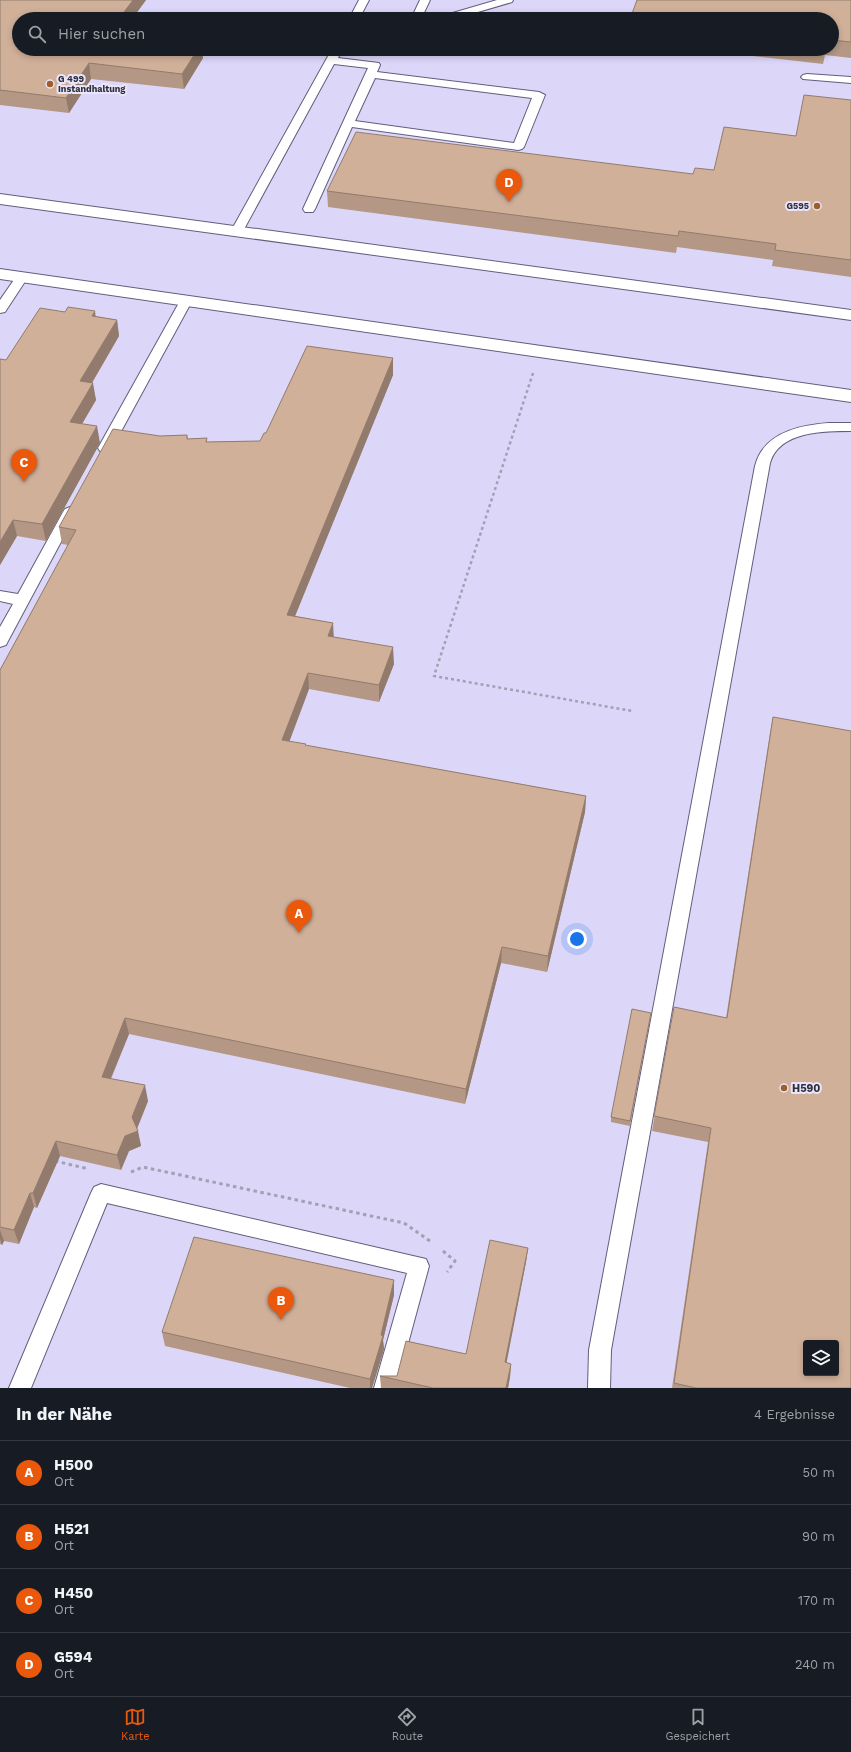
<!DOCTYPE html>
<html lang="de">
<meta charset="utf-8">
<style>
:root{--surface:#171b24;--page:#20242c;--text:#f1f3f6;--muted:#9ea1a6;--line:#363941;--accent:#ea580c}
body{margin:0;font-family:"Work Sans",sans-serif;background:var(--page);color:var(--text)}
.controls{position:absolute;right:12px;bottom:12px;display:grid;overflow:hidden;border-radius:4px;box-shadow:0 2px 6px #0003}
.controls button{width:36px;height:36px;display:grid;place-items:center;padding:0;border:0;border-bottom:1px solid var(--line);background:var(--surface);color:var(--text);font:20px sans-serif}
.you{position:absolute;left:577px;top:939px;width:14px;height:14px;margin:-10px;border:3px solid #fff;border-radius:50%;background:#1a73e8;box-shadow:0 0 0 6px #1a73e833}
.badge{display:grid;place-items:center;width:26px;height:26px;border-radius:50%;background:var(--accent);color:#fff;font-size:13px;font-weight:700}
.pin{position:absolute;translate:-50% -33px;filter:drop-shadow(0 1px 2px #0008)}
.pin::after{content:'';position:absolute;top:21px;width:14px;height:12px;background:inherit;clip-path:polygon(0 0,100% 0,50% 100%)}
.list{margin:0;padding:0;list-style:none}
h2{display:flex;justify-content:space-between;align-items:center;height:52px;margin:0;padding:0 16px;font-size:17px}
h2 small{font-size:13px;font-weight:400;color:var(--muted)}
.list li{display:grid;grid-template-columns:26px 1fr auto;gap:12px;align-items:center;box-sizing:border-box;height:64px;padding:0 16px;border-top:1px solid var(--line)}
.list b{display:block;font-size:15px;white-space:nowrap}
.list p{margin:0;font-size:13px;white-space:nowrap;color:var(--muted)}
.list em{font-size:13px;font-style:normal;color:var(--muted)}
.icon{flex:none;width:22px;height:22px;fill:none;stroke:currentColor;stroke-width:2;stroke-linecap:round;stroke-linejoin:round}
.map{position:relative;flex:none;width:851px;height:1388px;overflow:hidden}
.search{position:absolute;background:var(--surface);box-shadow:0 2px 6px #0003;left:12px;right:12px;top:12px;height:44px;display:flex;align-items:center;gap:10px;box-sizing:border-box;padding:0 14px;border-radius:22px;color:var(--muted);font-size:15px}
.sheet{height:308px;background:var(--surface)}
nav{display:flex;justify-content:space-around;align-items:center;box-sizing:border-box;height:56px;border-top:1px solid var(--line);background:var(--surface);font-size:11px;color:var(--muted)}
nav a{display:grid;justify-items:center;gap:2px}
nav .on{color:var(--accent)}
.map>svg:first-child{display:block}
</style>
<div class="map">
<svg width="851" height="1388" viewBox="0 0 851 1388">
<rect width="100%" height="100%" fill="#e9e5fb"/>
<path fill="#dcd7f9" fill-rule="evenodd" d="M0 0H851V1388H0ZM19 19H832V49H19ZM806 1343H836V1373H806Z"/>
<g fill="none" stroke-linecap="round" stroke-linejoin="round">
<g stroke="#635d7c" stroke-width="2">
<path id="lane" d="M359 0H369L359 19H349Z
M420 0H430L421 19H411Z
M497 0H513L512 2 454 19H438L439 17Z
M332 49H342L338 58 379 63 380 65 377 72 539 92 545 95 524 147 522 149 518 150 352 127 315 209 313 212H305L303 209 368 68 334 64 243 231 241 234H233L231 231ZM375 78 532 98 514 143 355 121Z
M807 74 851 77V83L803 79 801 77 803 75Z
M22 273 26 274 28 277 5 312 0 313V300L18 274Z
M186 297 191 298 192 301 112 448 110 451 105 452 100 451 98 448 180 301 181 298Z
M829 423H851V431C824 431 779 431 770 463L611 1350 610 1388H588L589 1350 755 466C763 433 799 425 829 423Z
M70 507 75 509 77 512 8 641 6 645 0 647V627L13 604 0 601V591L18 594 63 512 65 509Z
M101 1184 426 1259 429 1266 396 1388H374L407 1273 107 1203 31 1388H9L91 1193 94 1187Z"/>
</g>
<g stroke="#635d7c" stroke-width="2">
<path id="street" d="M0 194 851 310V320L0 204Z
M0 269 851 390V402L0 279Z"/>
</g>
<path stroke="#a3a0b3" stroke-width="2.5" stroke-dasharray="3 3" stroke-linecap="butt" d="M533 373 434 676 632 711"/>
<path stroke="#a3a0b3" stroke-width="3" stroke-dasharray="3.5 3.5" stroke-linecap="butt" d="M55 1161 89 1169
M131 1172 143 1167 404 1223 430 1241
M443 1251 455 1261 447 1272"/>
<use href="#lane" fill="#fff" fill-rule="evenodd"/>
<use href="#street" fill="#fff" fill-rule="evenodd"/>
</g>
<path fill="#b49784" d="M0 0H146L132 19H19L203 58 184 89 91 79 69 113 0 105Z
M851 0V58L825 55 823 64 693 49H832V19Z
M851 100V277L772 266 773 260 677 247 676 253 328 207 327 191 693 174 714 170 796 136Z
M95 316 117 320 119 336 92 383 96 400 82 424 100 443 46 541 17 536 0 565V359L6 360Z
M393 358V375L295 616 333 623V637L394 664 379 702 309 689 289 741 306 746 586 796 585 812 547 972 501 963 465 1104 129 1034 111 1079 148 1101 137 1129 141 1146 129 1151 121 1170 60 1156 37 1208 34 1207 19 1244 4 1241 2 1245 0 1244V670L68 545 62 544 59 527 160 436 187 435 188 439 207 438V442L260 441 266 433Z
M773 717 851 1388H672L708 1142 652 1131 674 1007 726 1018 770 733Z
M651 1013 630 1126 611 1122V1117Z
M528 1248 526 1262 506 1363 511 1364 510 1377 508 1388H381L380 1376H397L466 1354Z
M394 1280V1295L383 1340 384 1349 372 1388H350L165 1346 162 1332Z"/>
<path fill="#927b6c" d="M133 0H146L132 19H119Z
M198 49H202L203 58 184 89 182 74Z
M89 63 91 79 69 113 66 98Z
M95 311 97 328 92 316Z
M117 320 119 336 83 398 80 381Z
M393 358V375L289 631 287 615Z
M93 383 96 400 73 439 70 422Z
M97 426 100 443 46 541 42 524Z
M13 520 17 536 0 565V542Z
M333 623 334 640 328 636Z
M393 647 394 664 379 702V685Z
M308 673 309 689 284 756 282 740Z
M586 796 585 812 547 972 548 956Z
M502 947 501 963 465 1104 466 1089Z
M125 1018 129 1034 105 1092 102 1077Z
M145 1085 148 1101 136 1131H138L141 1146 129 1151 121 1170 117 1155Z
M56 1141 60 1156 37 1208 33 1193Z
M30 1193 34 1207 19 1244 14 1230Z
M0 1230 4 1241 2 1245 0 1239Z
M528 1248 526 1262 504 1376 505 1362Z
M394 1280V1295L383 1340 384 1349 372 1388H370V1379Z
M511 1364 510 1377 508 1388H506Z"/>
<path fill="#d1b09a" stroke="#927b6c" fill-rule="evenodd" d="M0 0H133L119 19H19V49H198L182 74 89 63 66 98 0 90Z
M637 0H851V42L832 40V19H630Z
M804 95 851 100V260L775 250 776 244 679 231 678 236 327 191 356 132 693 174 695 168 714 170 724 127 796 136Z
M68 307 95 311 92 316 117 320 80 381 93 383 70 422 97 426 42 524 13 520 0 542V359L6 360 40 308 65 312Z
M307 346 393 358 287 615 333 623 328 636 393 647 379 685 308 673 282 740 306 744 305 745 586 796 548 956 502 947 466 1089 125 1018 102 1077 145 1085 132 1117 138 1131 125 1136 117 1155 56 1141 33 1193H30L14 1230 0 1227V670L76 530 59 527 113 429 160 436 187 435V439L207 438 206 442 260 441 264 433H266Z
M773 717 851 731V1388H696L674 1383 711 1128 654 1116 674 1007 727 1018ZM806 1343H836V1373H806Z
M632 1009 651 1013 630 1121 611 1117Z
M194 1237 394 1280 381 1335 383 1336 370 1379 162 1332Z
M490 1240 528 1248 505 1362 511 1364 506 1388H433L380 1376H397L406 1341 466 1354Z"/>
<g fill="#9f5d29" stroke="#e9e5fb" stroke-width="1.5">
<circle cx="50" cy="84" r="4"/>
<circle cx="817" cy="206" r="4"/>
<circle cx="784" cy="1088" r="4"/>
</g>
<g text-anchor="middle" stroke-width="4" stroke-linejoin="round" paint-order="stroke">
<g font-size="9" font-weight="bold" fill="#312e3c" stroke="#e9e5fb" text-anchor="start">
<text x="58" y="82">G 499<tspan x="58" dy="10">Instandhaltung</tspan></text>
<text x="809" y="209" text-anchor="end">G595</text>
</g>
<g font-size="11" font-weight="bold" fill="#312e3c" stroke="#e9e5fb" text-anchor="start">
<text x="792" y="1092">H590</text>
</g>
</g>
</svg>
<div class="controls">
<button><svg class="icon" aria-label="layers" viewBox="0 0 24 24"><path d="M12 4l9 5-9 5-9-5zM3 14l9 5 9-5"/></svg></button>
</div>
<div class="you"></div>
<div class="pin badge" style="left:299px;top:933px">A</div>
<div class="pin badge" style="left:281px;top:1320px">B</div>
<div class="pin badge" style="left:24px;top:482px">C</div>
<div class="pin badge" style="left:509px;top:202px">D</div>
<div class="search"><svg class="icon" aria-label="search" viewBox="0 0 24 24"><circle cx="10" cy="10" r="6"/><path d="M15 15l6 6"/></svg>Hier suchen</div>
</div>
<section class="sheet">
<h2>In der Nähe<small>4 Ergebnisse</small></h2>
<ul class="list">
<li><span class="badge">A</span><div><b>H500</b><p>Ort</p></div><em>50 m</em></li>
<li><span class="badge">B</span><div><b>H521</b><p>Ort</p></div><em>90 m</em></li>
<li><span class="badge">C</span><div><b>H450</b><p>Ort</p></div><em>170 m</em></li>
<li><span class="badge">D</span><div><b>G594</b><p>Ort</p></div><em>240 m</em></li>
</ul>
</section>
<nav>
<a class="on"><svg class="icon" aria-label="map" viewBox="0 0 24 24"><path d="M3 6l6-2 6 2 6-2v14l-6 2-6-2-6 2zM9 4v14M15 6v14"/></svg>Karte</a>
<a><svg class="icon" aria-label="directions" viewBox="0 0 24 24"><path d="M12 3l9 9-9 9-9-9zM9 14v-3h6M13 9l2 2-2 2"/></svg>Route</a>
<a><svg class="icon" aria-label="saved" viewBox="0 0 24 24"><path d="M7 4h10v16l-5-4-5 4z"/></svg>Gespeichert</a>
</nav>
